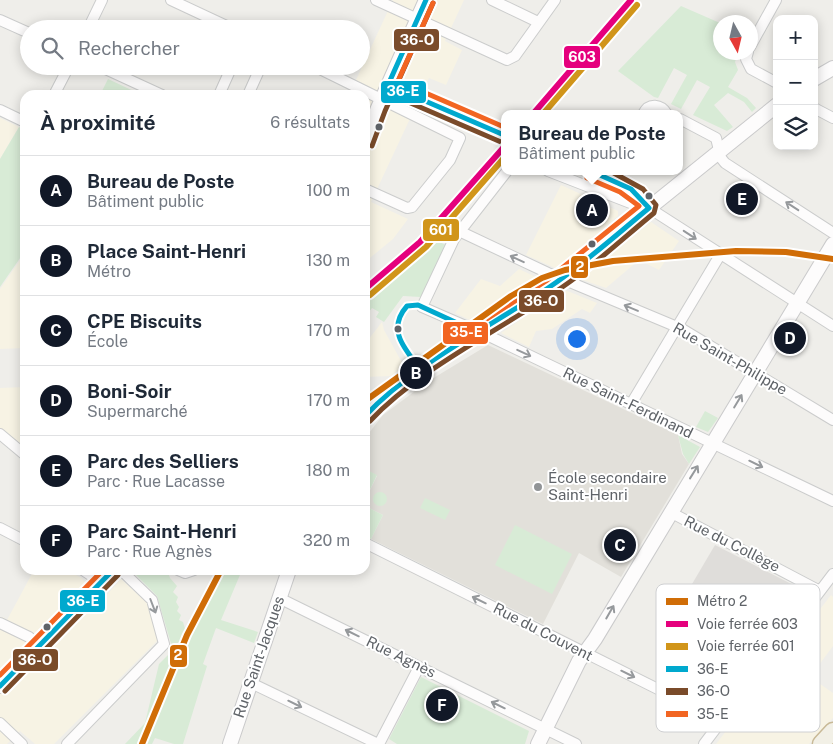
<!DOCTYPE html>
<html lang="fr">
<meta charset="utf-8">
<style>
:root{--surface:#fff;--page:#f6f6f7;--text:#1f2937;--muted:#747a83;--line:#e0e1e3;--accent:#111827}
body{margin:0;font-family:"Public Sans",sans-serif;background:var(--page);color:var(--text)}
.controls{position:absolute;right:15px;top:15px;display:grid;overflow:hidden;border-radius:10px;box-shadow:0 2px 12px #0003}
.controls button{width:45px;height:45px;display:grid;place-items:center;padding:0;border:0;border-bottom:1px solid var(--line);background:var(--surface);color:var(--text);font:25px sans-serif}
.compass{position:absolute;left:713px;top:15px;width:45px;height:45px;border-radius:50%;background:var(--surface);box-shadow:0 2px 12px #0003;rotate:172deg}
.you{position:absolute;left:576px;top:338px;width:18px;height:18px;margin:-12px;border:4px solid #fff;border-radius:50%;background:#1a73e8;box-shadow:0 0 0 8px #1a73e833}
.badge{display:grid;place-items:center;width:32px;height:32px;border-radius:50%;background:var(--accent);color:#fff;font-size:16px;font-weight:700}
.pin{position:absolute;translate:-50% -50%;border:2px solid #fff;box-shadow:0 1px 5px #0006}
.popup{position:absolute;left:501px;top:110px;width:182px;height:65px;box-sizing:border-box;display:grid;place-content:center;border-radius:10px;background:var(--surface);filter:drop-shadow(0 1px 4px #0005);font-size:16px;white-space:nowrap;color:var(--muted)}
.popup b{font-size:19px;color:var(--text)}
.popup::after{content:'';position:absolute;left:50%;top:100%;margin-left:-10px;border:10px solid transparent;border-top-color:var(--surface)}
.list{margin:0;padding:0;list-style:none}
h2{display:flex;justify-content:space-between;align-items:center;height:65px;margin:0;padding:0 20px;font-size:21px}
h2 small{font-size:16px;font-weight:400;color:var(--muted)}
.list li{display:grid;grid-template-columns:32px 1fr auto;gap:15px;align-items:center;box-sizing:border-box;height:70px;padding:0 20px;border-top:1px solid var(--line)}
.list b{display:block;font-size:19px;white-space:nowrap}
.list p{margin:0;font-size:16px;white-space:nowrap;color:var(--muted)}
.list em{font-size:16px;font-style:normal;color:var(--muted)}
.icon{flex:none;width:28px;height:28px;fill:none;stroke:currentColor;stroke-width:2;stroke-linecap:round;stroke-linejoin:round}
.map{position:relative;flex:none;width:833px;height:744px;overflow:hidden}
.search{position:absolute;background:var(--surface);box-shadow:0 2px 12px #0003;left:20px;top:20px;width:350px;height:55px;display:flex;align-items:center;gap:12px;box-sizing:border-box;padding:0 18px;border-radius:28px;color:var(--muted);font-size:19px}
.panel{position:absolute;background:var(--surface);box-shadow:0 2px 12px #0003;left:20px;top:90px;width:350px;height:485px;border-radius:15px}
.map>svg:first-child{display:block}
</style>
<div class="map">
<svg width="833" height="744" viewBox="0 0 833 744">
<rect width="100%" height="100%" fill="#efeeea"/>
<path fill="#f7f3e4" d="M393 0H464L445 41 462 50 446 85 429 78 371 202 408 219 393 239 365 262V95H349Z
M0 118 19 127 0 159Z
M561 185 618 211V216L560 267 555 268 526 255Z
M651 222 679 241 659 270 639 260 606 288 580 279Z
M25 253V348L0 349V289Z
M519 269 540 279 476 323 455 313 481 279 500 286Z
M565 290 597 303 590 313 582 309 552 329 536 331 529 347 501 333Z
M382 322 384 330 406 370 391 376 365 377V344Z
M25 387V449L0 429V388Z
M34 570H65L80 577 103 599 121 579 147 603 158 640 54 744H35L20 731 7 744H0V621L3 617 7 620Z
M831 595 833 597V646L810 677 833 693V718L809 744H716Z"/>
<path fill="#dfddda" d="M715 545 807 592 747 671 672 618Z"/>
<path fill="#e2e0da" d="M488 345 678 435 682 454 689 464 621 577 579 553 543 624 371 539 383 515 365 506V500L377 476 365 469V438L383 415 427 382Z"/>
<path fill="#d8ebd6" d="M681 6 720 23V52L738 53 735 62 738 70 728 87 747 98 756 108 752 112 744 102 728 93 714 105 733 127 727 131 693 115 710 87 697 80 681 109 671 104 687 75 674 68 658 98 654 97 618 71Z
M108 79 142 95H100Z
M19 127 25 130V251L0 287V159Z
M742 182 757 191 741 216 726 207Z
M435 240 446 245 421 297 403 296 384 322 376 317 379 312 372 308 365 317V305L411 264Z
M705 411 718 418 708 432 696 427Z
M678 435 700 447 689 464 683 454Z
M365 469 377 475 365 500Z
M373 499a7 7 0 1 1 14 0a7 7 0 1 1-14 0Z
M425 498 450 510 445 520 420 508Z
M365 506 383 515 371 539 365 536Z
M515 525 572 554 552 594 495 565Z
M131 570H167L170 578 177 586 173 592 178 597 176 602 179 607 177 611 181 615 179 620 183 622 186 632 195 629 222 570H242L221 620 258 632 254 643 216 628 203 664 207 666 183 744H174L155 738 152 744H125L145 723 159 664 169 654 172 647 157 596Z
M421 677 529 731 525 744H397L389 739Z"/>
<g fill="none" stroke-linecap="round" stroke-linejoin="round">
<path stroke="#cbcbca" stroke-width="12" stroke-dasharray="12 6" stroke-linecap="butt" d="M482 126 504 135"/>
<g stroke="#cbcccc" stroke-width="12">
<path id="minor" d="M171 0 233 29
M376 0 507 60 515 56 555 0
M492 0 538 22
M0 20 29 33
M88 29 102 0
M750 47 776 0
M748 52 746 59 751 69 777 83
M99 66 162 95
M314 66 460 138 450 160 412 207 407 208 365 189
M54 95 69 66
M219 95 232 66
M248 95 261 66
M814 108 833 118
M0 110 25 122
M643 114C649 102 661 104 667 114
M680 119 716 138 721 158 725 163 833 233
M507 171 454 239 422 307 491 337 833 501
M548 171 633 204 649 208 833 326
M459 231 548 273 682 329 833 420
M631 404 720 255
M0 434 25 455
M670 512 820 591
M0 528 25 541
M365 543 722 721
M83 570 101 582
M178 570 185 573 194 570
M279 598 576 744
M0 623 29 637 39 646
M251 683 378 744
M0 723 22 744
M67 744 164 644 152 600 121 570
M379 744 419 667
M704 744 833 574"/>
</g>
<g stroke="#cbcccc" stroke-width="15">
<path id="tertiary" d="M388 85 482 126
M590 171C610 180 639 187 649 208"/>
</g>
<g stroke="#cacacb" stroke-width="16">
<path id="secondary" d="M814 79 833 68
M365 143 378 108 426 0
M365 416 382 398 427 366 491 326 561 279 777 105
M0 686 113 570
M230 744 289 570
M538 744 579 661 595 639 833 244"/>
</g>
<g stroke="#c8b996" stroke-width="19">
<path id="trunk" d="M821 744 833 731"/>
</g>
<use href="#minor" stroke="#fdfcfc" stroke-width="10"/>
<use href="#tertiary" stroke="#fdfcfc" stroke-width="12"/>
<use href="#secondary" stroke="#fdfcfc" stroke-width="14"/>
<use href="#trunk" stroke="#f2f0e6" stroke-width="16"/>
<g stroke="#fff" stroke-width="9">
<path id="bus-1" d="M426 0 388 85 504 135
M421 370C405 349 386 330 407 306L418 305 479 333
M365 416C414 364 488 328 548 288 583 265 616 235 649 208L631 189 591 171
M0 686 113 570"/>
</g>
<g stroke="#fff" stroke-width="9">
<path id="bus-2" d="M385 92 501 142
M372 146 385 111 433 3
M370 421C418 370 494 333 552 294 588 271 621 240 654 213L656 205 643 189 610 171
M5 691 118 575"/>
</g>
<g stroke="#fff" stroke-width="9">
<path id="bus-3" d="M433 3 398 81 504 127
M365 405 378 392 423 360 546 281 639 206 620 192 587 178
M0 675 103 570"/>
</g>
<use href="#bus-1" stroke="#00a9ce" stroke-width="5"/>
<use href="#bus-2" stroke="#7a4b2a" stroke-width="5"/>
<use href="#bus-3" stroke="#f26522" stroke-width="5"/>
<g stroke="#fff" stroke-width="10">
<path id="rail-1" d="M533 114 631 0
M365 289 420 242 504 147"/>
</g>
<g stroke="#fff" stroke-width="10">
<path id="rail-2" d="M543 114 637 5
M370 295 426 247 504 158"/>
</g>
<use href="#rail-1" stroke="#e5007d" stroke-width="6"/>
<use href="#rail-2" stroke="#d1951a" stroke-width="6"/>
<g stroke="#fff" stroke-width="10">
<path id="metro-1" d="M365 401 511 296 542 278 565 270 613 261 736 251 786 252 833 259
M142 744 187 635 221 570"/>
</g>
<use href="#metro-1" stroke="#d06d07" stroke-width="6"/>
</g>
<defs><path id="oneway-shaft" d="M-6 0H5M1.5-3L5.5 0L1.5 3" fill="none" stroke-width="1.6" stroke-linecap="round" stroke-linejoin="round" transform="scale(1.25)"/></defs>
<g stroke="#96999c">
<use href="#oneway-shaft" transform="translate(792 206) rotate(-147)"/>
<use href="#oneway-shaft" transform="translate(690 235) rotate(33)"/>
<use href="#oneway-shaft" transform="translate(517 259) rotate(-155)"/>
<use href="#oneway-shaft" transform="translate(631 308) rotate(-157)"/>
<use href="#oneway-shaft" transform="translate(524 353) rotate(25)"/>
<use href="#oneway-shaft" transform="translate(738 401) rotate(-59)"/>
<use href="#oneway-shaft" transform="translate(756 464) rotate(26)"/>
<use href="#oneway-shaft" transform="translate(694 472) rotate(-58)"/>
<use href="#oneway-shaft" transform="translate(479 600) rotate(-154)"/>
<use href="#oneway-shaft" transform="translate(153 606) rotate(69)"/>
<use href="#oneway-shaft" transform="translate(610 612) rotate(-60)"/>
<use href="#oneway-shaft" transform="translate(352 633) rotate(-154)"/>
<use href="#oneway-shaft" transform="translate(628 674) rotate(26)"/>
<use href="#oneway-shaft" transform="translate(295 704) rotate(26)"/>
<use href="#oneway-shaft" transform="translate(498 705) rotate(-154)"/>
</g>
<g fill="#5f6368" stroke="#fff" stroke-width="2">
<circle cx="379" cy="127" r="4.5"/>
<circle cx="649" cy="196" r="4.5"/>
<circle cx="592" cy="244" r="4.5"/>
<circle cx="398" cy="329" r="4.5"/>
<circle cx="47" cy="627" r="4.5"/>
</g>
<circle fill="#919496" stroke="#fff" stroke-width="2" cx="538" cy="487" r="5"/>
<g text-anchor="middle" stroke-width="4" stroke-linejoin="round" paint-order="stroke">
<g font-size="15" fill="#5f6368" stroke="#fff">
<text transform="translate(730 359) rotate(30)" y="5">Rue Saint-Philippe</text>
<text transform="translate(628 403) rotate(26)" y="5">Rue Saint-Ferdinand</text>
<text transform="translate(732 544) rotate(27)" y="5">Rue du Collège</text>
<text transform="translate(543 632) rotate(27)" y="5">Rue du Couvent</text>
<text transform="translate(259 657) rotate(-71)" y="5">Rue Saint-Jacques</text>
<text transform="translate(401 657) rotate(26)" y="5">Rue Agnès</text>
</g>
<g font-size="15" fill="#5f6368" stroke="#fff" text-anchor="start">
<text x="548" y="483">École secondaire<tspan x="548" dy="17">Saint-Henri</tspan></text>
</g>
</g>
<rect x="656" y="584" width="164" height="148" rx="8" fill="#fff" stroke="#cfd0d2" stroke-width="1"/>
<rect x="666" y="598" width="22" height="7" fill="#d06d07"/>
<rect x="666" y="621" width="22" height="6" fill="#e5007d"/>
<rect x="666" y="643" width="22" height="7" fill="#d1951a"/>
<rect x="666" y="666" width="22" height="6" fill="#00a9ce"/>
<rect x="666" y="688" width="22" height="7" fill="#7a4b2a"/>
<rect x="666" y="711" width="22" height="6" fill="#f26522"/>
<g font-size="14" fill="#5f6368">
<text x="697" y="606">Métro 2</text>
<text x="697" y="629">Voie ferrée 603</text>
<text x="697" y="651">Voie ferrée 601</text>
<text x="697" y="674">36-E</text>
<text x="697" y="696">36-O</text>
<text x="697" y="719">35-E</text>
</g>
<g stroke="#fff" stroke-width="2">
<rect x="393" y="28" width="47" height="24" rx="5" fill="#7a4b2a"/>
<rect x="563" y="45" width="38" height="24" rx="5" fill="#e5007d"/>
<rect x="380" y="80" width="47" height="24" rx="5" fill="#00a9ce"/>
<rect x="422" y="218" width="38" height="24" rx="5" fill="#d1951a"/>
<rect x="570" y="255" width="19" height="24" rx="5" fill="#d06d07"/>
<rect x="518" y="289" width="47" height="24" rx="5" fill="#7a4b2a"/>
<rect x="442" y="321" width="47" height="24" rx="5" fill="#f26522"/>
<rect x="59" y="589" width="47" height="24" rx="5" fill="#00a9ce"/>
<rect x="169" y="644" width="19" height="24" rx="5" fill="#d06d07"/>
<rect x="12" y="648" width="47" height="24" rx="5" fill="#7a4b2a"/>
</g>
<g font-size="14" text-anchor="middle" font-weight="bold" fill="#fff">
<text x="417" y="45">36-O</text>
<text x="582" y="62">603</text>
<text x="403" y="96">36-E</text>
<text x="441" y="235">601</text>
<text x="580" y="272">2</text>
<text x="541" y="306">36-O</text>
<text x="466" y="337">35-E</text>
<text x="83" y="606">36-E</text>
<text x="178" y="660">2</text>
<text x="35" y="665">36-O</text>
</g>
</svg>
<div class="controls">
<button>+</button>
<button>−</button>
<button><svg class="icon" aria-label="layers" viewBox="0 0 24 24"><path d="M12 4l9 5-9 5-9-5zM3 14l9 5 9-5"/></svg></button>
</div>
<svg class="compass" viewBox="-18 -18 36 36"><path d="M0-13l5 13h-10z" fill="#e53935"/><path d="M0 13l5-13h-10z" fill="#747a83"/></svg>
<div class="you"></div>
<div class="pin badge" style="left:592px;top:210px">A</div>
<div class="popup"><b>Bureau de Poste</b>Bâtiment public</div>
<div class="pin badge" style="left:416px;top:373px">B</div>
<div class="pin badge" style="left:620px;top:545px">C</div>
<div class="pin badge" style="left:790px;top:338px">D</div>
<div class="pin badge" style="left:742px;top:199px">E</div>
<div class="pin badge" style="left:442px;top:705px">F</div>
<div class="search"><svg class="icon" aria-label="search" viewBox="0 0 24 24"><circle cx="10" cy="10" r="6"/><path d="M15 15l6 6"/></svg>Rechercher</div>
<section class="panel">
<h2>À proximité<small>6 résultats</small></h2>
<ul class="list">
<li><span class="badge">A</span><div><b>Bureau de Poste</b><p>Bâtiment public</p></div><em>100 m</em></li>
<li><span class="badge">B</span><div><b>Place Saint-Henri</b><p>Métro</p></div><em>130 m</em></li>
<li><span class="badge">C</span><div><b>CPE Biscuits</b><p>École</p></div><em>170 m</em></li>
<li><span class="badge">D</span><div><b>Boni-Soir</b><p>Supermarché</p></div><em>170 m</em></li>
<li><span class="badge">E</span><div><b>Parc des Selliers</b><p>Parc · Rue Lacasse</p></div><em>180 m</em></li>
<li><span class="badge">F</span><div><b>Parc Saint-Henri</b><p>Parc · Rue Agnès</p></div><em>320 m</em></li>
</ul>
</section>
</div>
